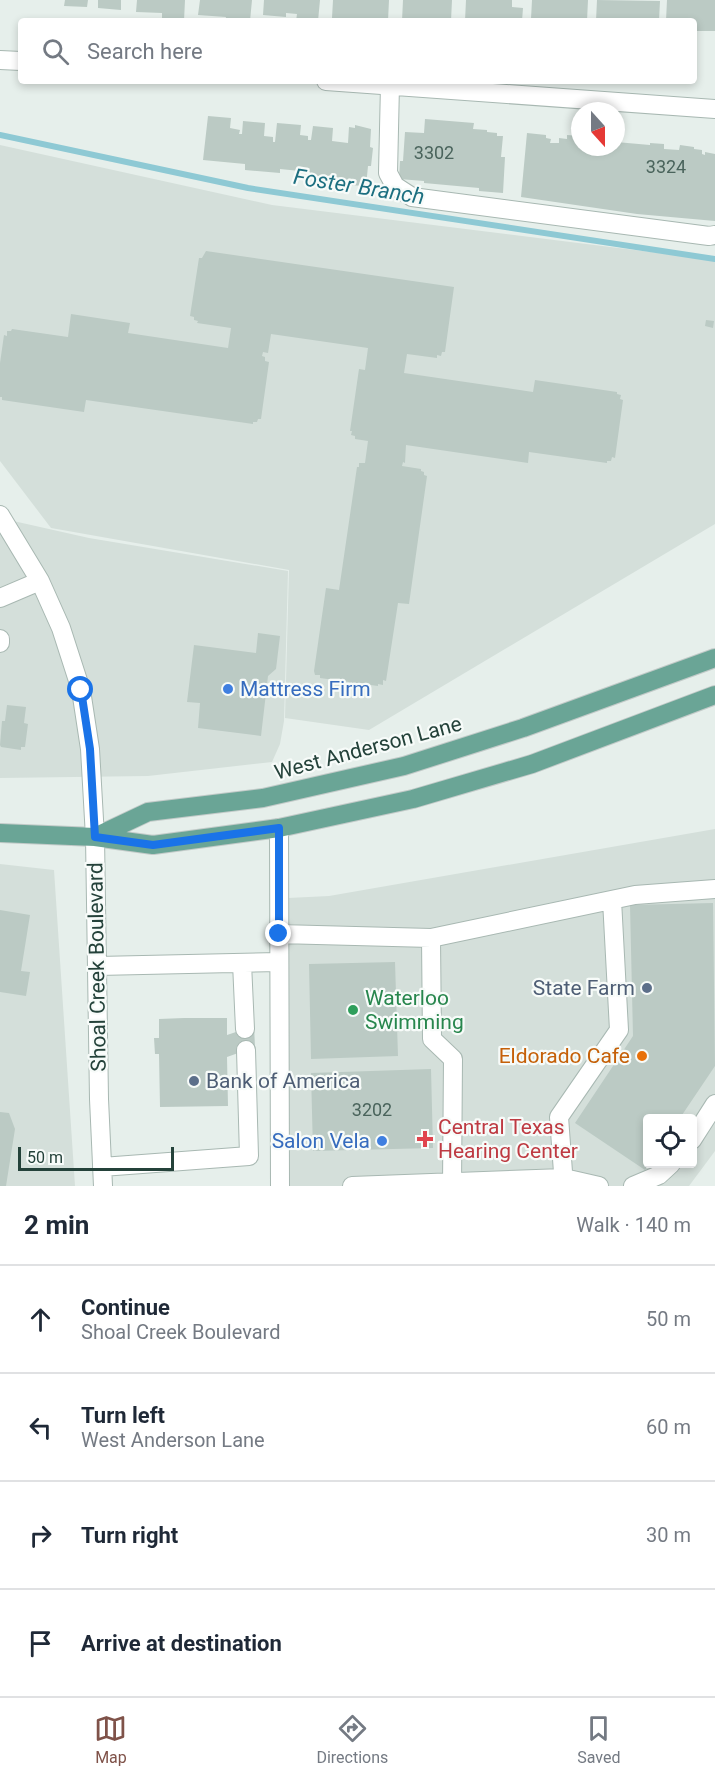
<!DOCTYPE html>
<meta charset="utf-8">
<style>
:root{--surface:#fff;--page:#f2f2f3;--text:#1f2937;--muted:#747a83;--line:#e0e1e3;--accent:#7f5249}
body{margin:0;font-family:Roboto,sans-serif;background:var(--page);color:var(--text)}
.controls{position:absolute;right:18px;bottom:18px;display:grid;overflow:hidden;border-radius:6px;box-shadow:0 3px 9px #0003}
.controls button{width:54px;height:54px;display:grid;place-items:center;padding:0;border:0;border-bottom:2px solid var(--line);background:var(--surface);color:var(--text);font:30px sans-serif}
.compass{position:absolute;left:571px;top:102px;width:54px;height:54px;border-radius:50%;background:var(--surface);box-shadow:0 3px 9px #0003;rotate:159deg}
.scale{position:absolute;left:18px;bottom:15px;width:156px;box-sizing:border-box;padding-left:6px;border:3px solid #24423a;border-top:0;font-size:16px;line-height:21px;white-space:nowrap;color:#24423a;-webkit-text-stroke:4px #f7fbf9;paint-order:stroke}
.stop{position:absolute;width:18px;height:18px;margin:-14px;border:4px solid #1a73e8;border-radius:50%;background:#fff}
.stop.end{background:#1a73e8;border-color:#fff;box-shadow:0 2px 6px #0008}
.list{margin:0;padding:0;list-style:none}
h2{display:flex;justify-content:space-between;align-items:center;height:78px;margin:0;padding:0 24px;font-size:26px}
h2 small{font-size:20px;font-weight:400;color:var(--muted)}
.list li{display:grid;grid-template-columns:39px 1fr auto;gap:18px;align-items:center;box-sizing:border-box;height:108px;padding:0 24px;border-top:2px solid var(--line)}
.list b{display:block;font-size:22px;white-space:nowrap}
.list p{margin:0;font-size:20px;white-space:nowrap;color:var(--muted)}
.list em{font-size:20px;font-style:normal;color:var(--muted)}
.icon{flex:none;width:33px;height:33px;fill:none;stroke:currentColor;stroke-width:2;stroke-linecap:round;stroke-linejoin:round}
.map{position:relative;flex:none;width:715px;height:1186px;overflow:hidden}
.search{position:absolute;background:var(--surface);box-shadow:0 3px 9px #0003;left:18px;right:18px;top:18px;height:66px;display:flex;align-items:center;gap:15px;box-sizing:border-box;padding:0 21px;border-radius:6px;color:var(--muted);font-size:22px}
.sheet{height:510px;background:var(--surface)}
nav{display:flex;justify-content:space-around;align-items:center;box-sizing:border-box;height:84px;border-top:2px solid var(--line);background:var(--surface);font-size:16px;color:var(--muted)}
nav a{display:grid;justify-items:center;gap:3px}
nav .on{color:var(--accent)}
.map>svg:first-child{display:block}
</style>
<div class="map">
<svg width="715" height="1186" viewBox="0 0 715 1186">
<rect width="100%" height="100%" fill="#e6efeb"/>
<path fill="#d4dfda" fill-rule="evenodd" d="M0 145 272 205 715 260V524L369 730 285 718 289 570 51 528 0 461Z
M0 518 89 538 288 571 284 721 280 744 272 762 148 776 0 778Z
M715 829V1151L689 1186H286L288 898 329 896ZM648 1118H692V1164H648Z
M0 864 54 870 75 1186H0Z"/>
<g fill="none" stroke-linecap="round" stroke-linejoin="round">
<path stroke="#8ec9d4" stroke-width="6" d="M0 135 248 188 715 259"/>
</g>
<path fill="#bbcac4" d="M65 0H88L87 7 64 6Z
M98 0H121V10L98 8Z
M137 0H185L184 21 162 20V13L136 12Z
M200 0H252L250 21H225L226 17 198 15Z
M264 0H320L318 21H296L297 14 286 13V17L263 15Z
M333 0H389L388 21H360V19L332 18Z
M403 0H452L451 21H402Z
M466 0H512V7L523 8 522 21H465Z
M532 0H588L587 21 531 19Z
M597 0 660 1 659 21H596Z
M667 0H715V31H694V21H666Z
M208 116 231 118 230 128 240 130 239 134H242L243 121 265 123 264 136 273 137V142H275L277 123 301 125 300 135 308 136V140H311L313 126 333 128 332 141 348 143 349 127 355 128V125L371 129 370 147 373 148 371 166H368L366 186 347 185V180L310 176V172L280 169V173L245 170V164L203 160Z
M425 119 474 123 473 129 487 130V132L497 133V136H503L501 157H505L503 193 479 191V188L424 183V181L399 179 400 161H403L405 132 424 133Z
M527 133 546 135V138L551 139 550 143H559V138L567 139V135L580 136V147H616V142L650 145V143L664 144V149L679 150 680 145 694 147V149L702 150V154L705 155V152L715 154V221L637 214 521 197Z
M206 251 454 287 445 352H442L441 356 437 355V358L407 354 404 373 533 392 535 380 617 392V394L621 395 620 399 623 400 615 458 612 457 611 461H607V463L529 452 528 463 406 445 405 463 403 462 402 466 421 469V471L424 472V475L427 476 409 604 398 603 386 681 383 680V685L378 684V686L320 678V675H315L314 671 326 588 339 590 357 467H359V463H365L368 441 355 439V436L351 435 352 431H350L359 369 365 370 368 348 271 334 268 353 263 352 262 356 265 357V361L269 362 261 419H258L257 422H253V424L86 400 84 412 2 400V397H0V363L4 335 7 336V331H11L12 329 68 337 71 314 130 323 128 333 228 348 231 328 197 323 198 321 194 320V317L190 316 199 258H202Z
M706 320 714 321 713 328 705 326Z
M258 633 280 636 276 669 268 676 261 736 198 728 200 703 187 702 194 645 256 653Z
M7 705 26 707 24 723 28 724 25 747H21V750L1 747 0 745 2 721H5Z
M713 903 715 1066 680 1118H648V1164H649L645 1170 575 1123 633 1036 630 905Z
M0 910 30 915 21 971 30 972 26 996 0 992Z
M395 962 398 1056 311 1059 309 964Z
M184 1018H227V1035L254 1026 255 1047 227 1057 228 1106 160 1107 159 1054H155L154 1038H159V1019Z
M431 1069 433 1148 313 1151 311 1073Z
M0 1112 9 1113 15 1129 6 1186H0Z"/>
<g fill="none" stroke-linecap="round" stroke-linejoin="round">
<g stroke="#a8b8b2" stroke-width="20">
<path id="minor" d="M0 60 21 61
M326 81 715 109
M390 85 388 173 395 186 412 197 709 236 715 235
M0 515 40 581 61 628 81 690 90 749 95 837 99 1099 103 1186
M0 598 40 581
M0 639V643
M279 828 280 1186
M279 934 431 938 635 895 715 889
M431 938 432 1039 453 1059 452 1186
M242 963 245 1029
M98 966 279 962
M692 1140 715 1104
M102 1167 249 1156 246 1050
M352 1186 564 1178 599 1186
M564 1186 559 1117 619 1030 612 900
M633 1186 659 1175 671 1164"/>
</g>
<g stroke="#c2cac8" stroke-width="20">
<path id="major" d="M0 833 95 837 153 845 279 828 413 799 532 764 715 695
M95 837 148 812 263 798 404 766 523 728 715 658"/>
</g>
<use href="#minor" stroke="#fff" stroke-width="18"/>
<use href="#major" stroke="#6aa596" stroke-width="18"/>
</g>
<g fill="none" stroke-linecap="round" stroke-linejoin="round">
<path stroke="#1a73e8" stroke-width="8" d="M81 690 90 749 95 837 153 845 279 828V934"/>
</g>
<g fill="#3f7fe0" stroke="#f7fbf9" stroke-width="2">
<circle cx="228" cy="689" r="6"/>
<circle cx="382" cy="1141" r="6"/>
</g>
<g fill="#5c6f8a" stroke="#f7fbf9" stroke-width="2">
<circle cx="647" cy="988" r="6"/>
<circle cx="194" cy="1081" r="6"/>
</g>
<circle fill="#2e9e5b" stroke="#f7fbf9" stroke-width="2" cx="353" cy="1010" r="6"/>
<circle fill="#e8710a" stroke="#f7fbf9" stroke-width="2" cx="642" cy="1056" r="6"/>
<path fill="#e0444e" stroke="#f7fbf9" stroke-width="2" d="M422 1130h6v6h6v6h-6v6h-6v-6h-6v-6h6z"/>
<g text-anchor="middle" stroke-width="4.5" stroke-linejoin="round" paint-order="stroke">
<g font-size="18" fill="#4a645c">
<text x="434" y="159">3302</text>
<text x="666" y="173">3324</text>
<text x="372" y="1116">3202</text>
</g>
<g font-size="21" fill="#366cbe" stroke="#f7fbf9" text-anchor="start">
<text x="240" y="696">Mattress Firm</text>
<text x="370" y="1148" text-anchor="end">Salon Vela</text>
</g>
<g font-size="21" fill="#24423a" stroke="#f7fbf9">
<text transform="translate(368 748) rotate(-15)" y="7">West Anderson Lane</text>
<text transform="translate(97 967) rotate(-91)" y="7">Shoal Creek Boulevard</text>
</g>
<g font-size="21" fill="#4e5e75" stroke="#f7fbf9" text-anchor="end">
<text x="635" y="995">State Farm</text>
<text x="206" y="1088" text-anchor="start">Bank of America</text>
</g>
<g font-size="21" fill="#27864d" stroke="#f7fbf9" text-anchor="start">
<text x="365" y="1005">Waterloo<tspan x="365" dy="24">Swimming</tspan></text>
</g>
<g font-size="21" fill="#c56008" stroke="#f7fbf9" text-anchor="end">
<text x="630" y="1063">Eldorado Cafe</text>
</g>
<g font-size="21" fill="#be3a42" stroke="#f7fbf9" text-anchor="start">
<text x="438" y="1134">Central Texas<tspan x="438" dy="24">Hearing Center</tspan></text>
</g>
<g font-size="22" font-style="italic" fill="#1c6f80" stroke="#f7fbf9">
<text transform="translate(359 186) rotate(9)" y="8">Foster Branch</text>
</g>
</g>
</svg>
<div class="controls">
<button><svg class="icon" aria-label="locate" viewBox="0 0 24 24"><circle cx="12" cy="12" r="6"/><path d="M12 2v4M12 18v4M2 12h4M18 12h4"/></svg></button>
</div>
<svg class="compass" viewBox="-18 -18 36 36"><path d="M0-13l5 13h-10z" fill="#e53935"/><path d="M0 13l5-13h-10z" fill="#747a83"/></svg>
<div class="scale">50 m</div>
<div class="stop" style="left:81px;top:690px"></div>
<div class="stop end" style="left:279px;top:934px"></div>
<div class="search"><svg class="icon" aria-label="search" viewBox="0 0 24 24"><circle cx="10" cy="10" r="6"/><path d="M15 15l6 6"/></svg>Search here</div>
</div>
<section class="sheet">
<h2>2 min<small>Walk · 140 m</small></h2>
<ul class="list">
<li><svg class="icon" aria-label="ahead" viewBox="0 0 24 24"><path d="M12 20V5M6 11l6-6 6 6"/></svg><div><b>Continue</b><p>Shoal Creek Boulevard</p></div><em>50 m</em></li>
<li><svg class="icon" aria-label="left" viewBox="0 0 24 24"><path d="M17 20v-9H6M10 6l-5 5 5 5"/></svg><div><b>Turn left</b><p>West Anderson Lane</p></div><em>60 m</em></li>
<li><svg class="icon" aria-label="right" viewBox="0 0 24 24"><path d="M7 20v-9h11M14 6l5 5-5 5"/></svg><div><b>Turn right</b></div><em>30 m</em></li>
<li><svg class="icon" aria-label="arrive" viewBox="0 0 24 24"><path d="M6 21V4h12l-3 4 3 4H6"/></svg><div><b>Arrive at destination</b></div></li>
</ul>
</section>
<nav>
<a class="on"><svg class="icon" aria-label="map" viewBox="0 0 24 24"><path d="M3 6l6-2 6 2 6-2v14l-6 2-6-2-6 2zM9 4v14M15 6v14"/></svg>Map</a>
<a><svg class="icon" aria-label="directions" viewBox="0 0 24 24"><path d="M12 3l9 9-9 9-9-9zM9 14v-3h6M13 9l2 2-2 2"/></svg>Directions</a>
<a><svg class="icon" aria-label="saved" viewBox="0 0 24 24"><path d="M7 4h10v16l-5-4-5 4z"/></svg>Saved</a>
</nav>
